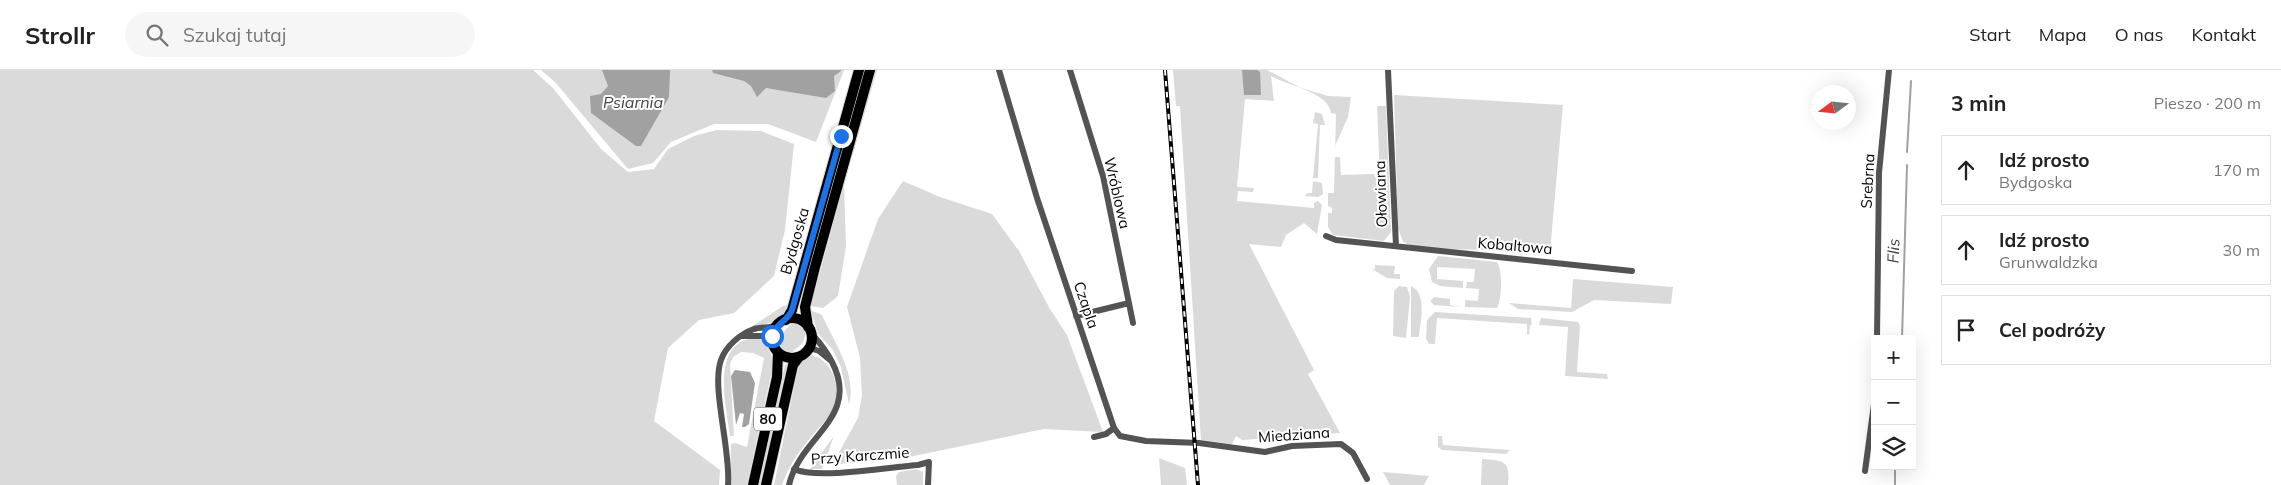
<!DOCTYPE html>
<html lang="pl">
<meta charset="utf-8">
<style>
:root{--surface:#fff;--page:#f6f6f6;--text:#222;--muted:#767676;--line:#e0e0e0}
body{margin:0;font-family:Mulish,sans-serif;background:var(--page);color:var(--text)}
.controls{position:absolute;right:15px;bottom:15px;display:grid;overflow:hidden;border-radius:0px;box-shadow:0 5px 20px #0002}
.controls button{width:45px;height:45px;display:grid;place-items:center;padding:0;border:0;border-bottom:1px solid var(--line);background:var(--surface);color:var(--text);font:25px sans-serif}
.compass{position:absolute;left:1811px;top:15px;width:45px;height:45px;border-radius:50%;background:var(--surface);box-shadow:0 5px 20px #0002;rotate:255deg}
.stop{position:absolute;width:15px;height:15px;margin:-11px;border:4px solid #1a73e8;border-radius:50%;background:#fff}
.stop.end{background:#1a73e8;border-color:#fff;box-shadow:0 1px 5px #0008}
.list{margin:0;padding:0;list-style:none}
h2{display:flex;justify-content:space-between;align-items:center;height:65px;margin:0;padding:0 20px;font-size:21px}
h2 small{font-size:16px;font-weight:400;color:var(--muted)}
.list li{display:grid;grid-template-columns:32px 1fr auto;gap:15px;align-items:center;box-sizing:border-box;height:70px;margin:0 10px 10px;padding:0 10px;border:1px solid var(--line);border-radius:0px}
.list b{display:block;font-size:19px;white-space:nowrap}
.list p{margin:0;font-size:16px;white-space:nowrap;color:var(--muted)}
.list em{font-size:16px;font-style:normal;color:var(--muted)}
.icon{flex:none;width:28px;height:28px;fill:none;stroke:currentColor;stroke-width:2;stroke-linecap:round;stroke-linejoin:round}
.map{position:relative;flex:none;width:1931px;height:415px;overflow:hidden}
header{display:flex;align-items:center;gap:30px;box-sizing:border-box;height:70px;padding:0 25px;background:var(--surface);border-bottom:1px solid var(--line)}
header strong{font-size:24px}
nav{display:flex;gap:28px;margin-inline-start:auto;font-size:18px}
.search{width:350px;height:45px;background:var(--page);display:flex;align-items:center;gap:12px;box-sizing:border-box;padding:0 18px;border-radius:28px;color:var(--muted);font-size:19px}
main{display:flex}
aside{flex:1;background:var(--surface)}
.map>svg:first-child{display:block}
</style>
<header>
<strong>Strollr</strong>
<div class="search"><svg class="icon" aria-label="search" viewBox="0 0 24 24"><circle cx="10" cy="10" r="6"/><path d="M15 15l6 6"/></svg>Szukaj tutaj</div>
<nav><a>Start</a><a>Mapa</a><a>O nas</a><a>Kontakt</a></nav>
</header>
<main>
<div class="map">
<svg width="1931" height="415" viewBox="0 0 1931 415">
<rect width="100%" height="100%" fill="#fff"/>
<path fill="#dadada" d="M0 0H533L553 18 601 79 628 102 654 99 668 79 694 66 717 60 761 61 794 74 785 160 774 206 734 243 699 250 668 278 654 351 720 400 719 415H0Z
M541 0H844L816 72 768 54H714L671 72 653 93 628 99 555 12Z
M874 0H877L844 114 846 176 838 226 823 238 811 236Z
M1173 0H1267L1301 18 1328 26 1351 27 1348 47 1335 76V87H1340L1341 105 1374 104 1375 108H1380L1377 36H1386L1391 162 1384 171 1333 165 1328 157V143H1332V138L1328 136V123H1334L1336 44 1331 43C1329 22 1288 16 1271 6L1274 31 1245 29 1237 117 1254 118 1253 122 1238 121 1237 131 1314 138V133L1318 131 1322 135 1317 164 1304 153 1286 165 1281 177 1249 174 1314 300 1308 304 1340 363 1242 370 1236 366 1232 374 1201 370 1180 36H1176Z
M1394 25 1563 35 1550 182 1449 179 1412 176 1403 172 1398 158Z
M1315 42 1322 44 1325 55H1320L1318 108H1313L1318 54 1313 53Z
M903 111 940 127 992 144 1019 181 1050 239 1067 265 1103 362 1044 359 909 387 839 394 837 386 858 348 862 325 860 288 847 237 878 149Z
M1313 111 1322 113 1323 124 1318 127 1305 126 1307 123H1312Z
M1438 186 1497 192C1503 202 1502 228 1497 238L1465 237V230L1478 231 1479 219 1466 218 1467 212H1474L1475 199 1437 197V209L1463 211V218L1440 216 1432 212 1429 199Z
M1375 195 1395 196 1394 204H1400V209L1387 208 1372 199H1375Z
M1573 209 1673 217 1671 234 1594 230 1572 242 1518 239 1509 233 1571 238Z
M1399 216 1407 217 1410 227 1406 268 1393 266 1394 221Z
M1411 216C1428 224 1420 252 1419 267H1411Z
M1434 227 1450 229V235L1461 237 1434 235 1430 231Z
M789 235C781 251 768 255 751 257L783 236Z
M810 240 822 245C834 272 857 304 849 334L841 297 833 280 819 265Z
M1435 242 1531 248 1532 255H1530L1529 265 1527 264V254L1437 248 1435 274H1429L1426 269 1427 250Z
M1541 248 1578 252 1580 256 1577 302 1607 304 1608 309 1565 306 1568 257 1539 255Z
M793 252 799 253 806 262 803 273 791 283C770 276 783 262 793 252Z
M759 268 766 274 774 291 747 415H730L731 374 735 373 747 377 764 288 753 283 741 282 733 287 730 294 734 366H730C726 336 709 267 759 268Z
M812 285C834 291 842 320 833 339 828 350 818 358 811 367 799 381 787 399 782 415H774L799 293Z
M787 294 762 415H758L785 295Z
M834 366 822 399H810Z
M1438 366H1442L1443 375 1510 380 1506 384 1442 380 1438 377Z
M1159 388 1185 398 1187 415H1161Z
M1482 389C1505 391 1510 390 1508 415H1481Z
M916 399 923 402V415H897L896 406 899 402Z
M1383 402 1429 406 1424 415H1390Z"/>
<path fill="#a1a1a1" d="M602 0H670L669 27 641 76H636L591 43 590 26 601 24 608 16Z
M712 0H841V1L834 6 835 21 826 28 766 18 757 27 751 16 744 11 713 3Z
M1242 0H1257L1260 2 1261 25H1244Z
M735 300 750 302 755 313 749 354 745 357H742L744 344 740 343 736 355 731 306Z"/>
<g fill="none" stroke-linecap="round" stroke-linejoin="round">
<path stroke="#a1a1a1" stroke-width="2" d="M1907 82 1911 11
M1902 269 1907 95
M1895 415V396"/>
<g stroke="#dbdbdb" stroke-width="12">
<path id="primary" d="M772 268a20 20 0 1 1 40 0a20 20 0 1 1-40 0Z
M786 250 792 240 859 0
M808 257 805 237 815 197 870 0
M753 415 777 307 778 283
M766 415 793 295 799 287"/>
</g>
<path stroke="#535353" stroke-width="6" d="M999 0 1037 128 1114 358 1120 366 1146 371 1199 373 1265 382 1292 376 1341 374 1353 383 1367 409
M1070 0 1103 106 1133 253
M1388 0 1396 176
M1326 166 1336 170 1632 201
M1076 246 1129 233
M743 266H764L772 271
M1877 269 1879 103 1889 0
M810 278 819 281 830 290
M1094 367 1106 364 1114 358
M794 399C817 410 890 397 918 395L929 392 928 415
M1865 401 1875 327
M728 415C731 380 711 317 721 290 726 276 740 264 754 259 761 257 769 258 776 256
M789 415C800 366 861 348 832 292 826 280 821 274 812 264"/>
<use href="#primary" stroke="#000" stroke-width="10"/>
<g stroke="#000" stroke-width="4">
<path id="rail" d="M1165 0 1198 415"/>
</g>
<use href="#rail" stroke="#fff" stroke-width="2" stroke-dasharray="5.5" stroke-linecap="butt"/>
</g>
<g fill="none" stroke-linecap="round" stroke-linejoin="round">
<path stroke="#1a73e8" stroke-width="6" d="M772 266C776 253 788 251 792 240L841 66"/>
</g>
<g text-anchor="middle" stroke-width="4" stroke-linejoin="round" paint-order="stroke">
<rect fill="#fff" stroke="#4c4c4c" stroke-width="1" x="754" y="337.5" width="28" height="23" rx="4"/>
<g font-size="14" font-weight="bold" fill="#000">
<text x="768" y="354">80</text>
</g>
<g font-size="15" fill="#000" stroke="#fff">
<text transform="translate(1868 111) rotate(-87)" y="5">Srebrna</text>
<text transform="translate(1117 123) rotate(77)" y="5">Wróblowa</text>
<text transform="translate(1381 124) rotate(-92)" y="5">Ołowiana</text>
<text transform="translate(795 171) rotate(-74)" y="5">Bydgoska</text>
<text transform="translate(1515 176) rotate(5)" y="5">Kobaltowa</text>
<text transform="translate(1086 235) rotate(71)" y="5">Czapla</text>
<text transform="translate(1294 365) rotate(-4)" y="5">Miedziana</text>
<text transform="translate(860 386) rotate(-4)" y="5">Przy Karczmie</text>
</g>
<g font-size="16" font-style="italic" fill="#424242" stroke="#fff">
<text x="633" y="38">Psiarnia</text>
<text transform="translate(1893 181) rotate(-88)" y="6">Flis</text>
</g>
</g>
</svg>
<div class="controls">
<button>+</button>
<button>−</button>
<button><svg class="icon" aria-label="layers" viewBox="0 0 24 24"><path d="M12 4l9 5-9 5-9-5zM3 14l9 5 9-5"/></svg></button>
</div>
<svg class="compass" viewBox="-18 -18 36 36"><path d="M0-13l5 13h-10z" fill="#e53935"/><path d="M0 13l5-13h-10z" fill="#767676"/></svg>
<div class="stop" style="left:772px;top:266px"></div>
<div class="stop end" style="left:841px;top:66px"></div>
</div>
<aside>
<h2>3 min<small>Pieszo · 200 m</small></h2>
<ul class="list">
<li><svg class="icon" aria-label="ahead" viewBox="0 0 24 24"><path d="M12 20V5M6 11l6-6 6 6"/></svg><div><b>Idź prosto</b><p>Bydgoska</p></div><em>170 m</em></li>
<li><svg class="icon" aria-label="ahead" viewBox="0 0 24 24"><path d="M12 20V5M6 11l6-6 6 6"/></svg><div><b>Idź prosto</b><p>Grunwaldzka</p></div><em>30 m</em></li>
<li><svg class="icon" aria-label="arrive" viewBox="0 0 24 24"><path d="M6 21V4h12l-3 4 3 4H6"/></svg><div><b>Cel podróży</b></div></li>
</ul>
</aside>
</main>
